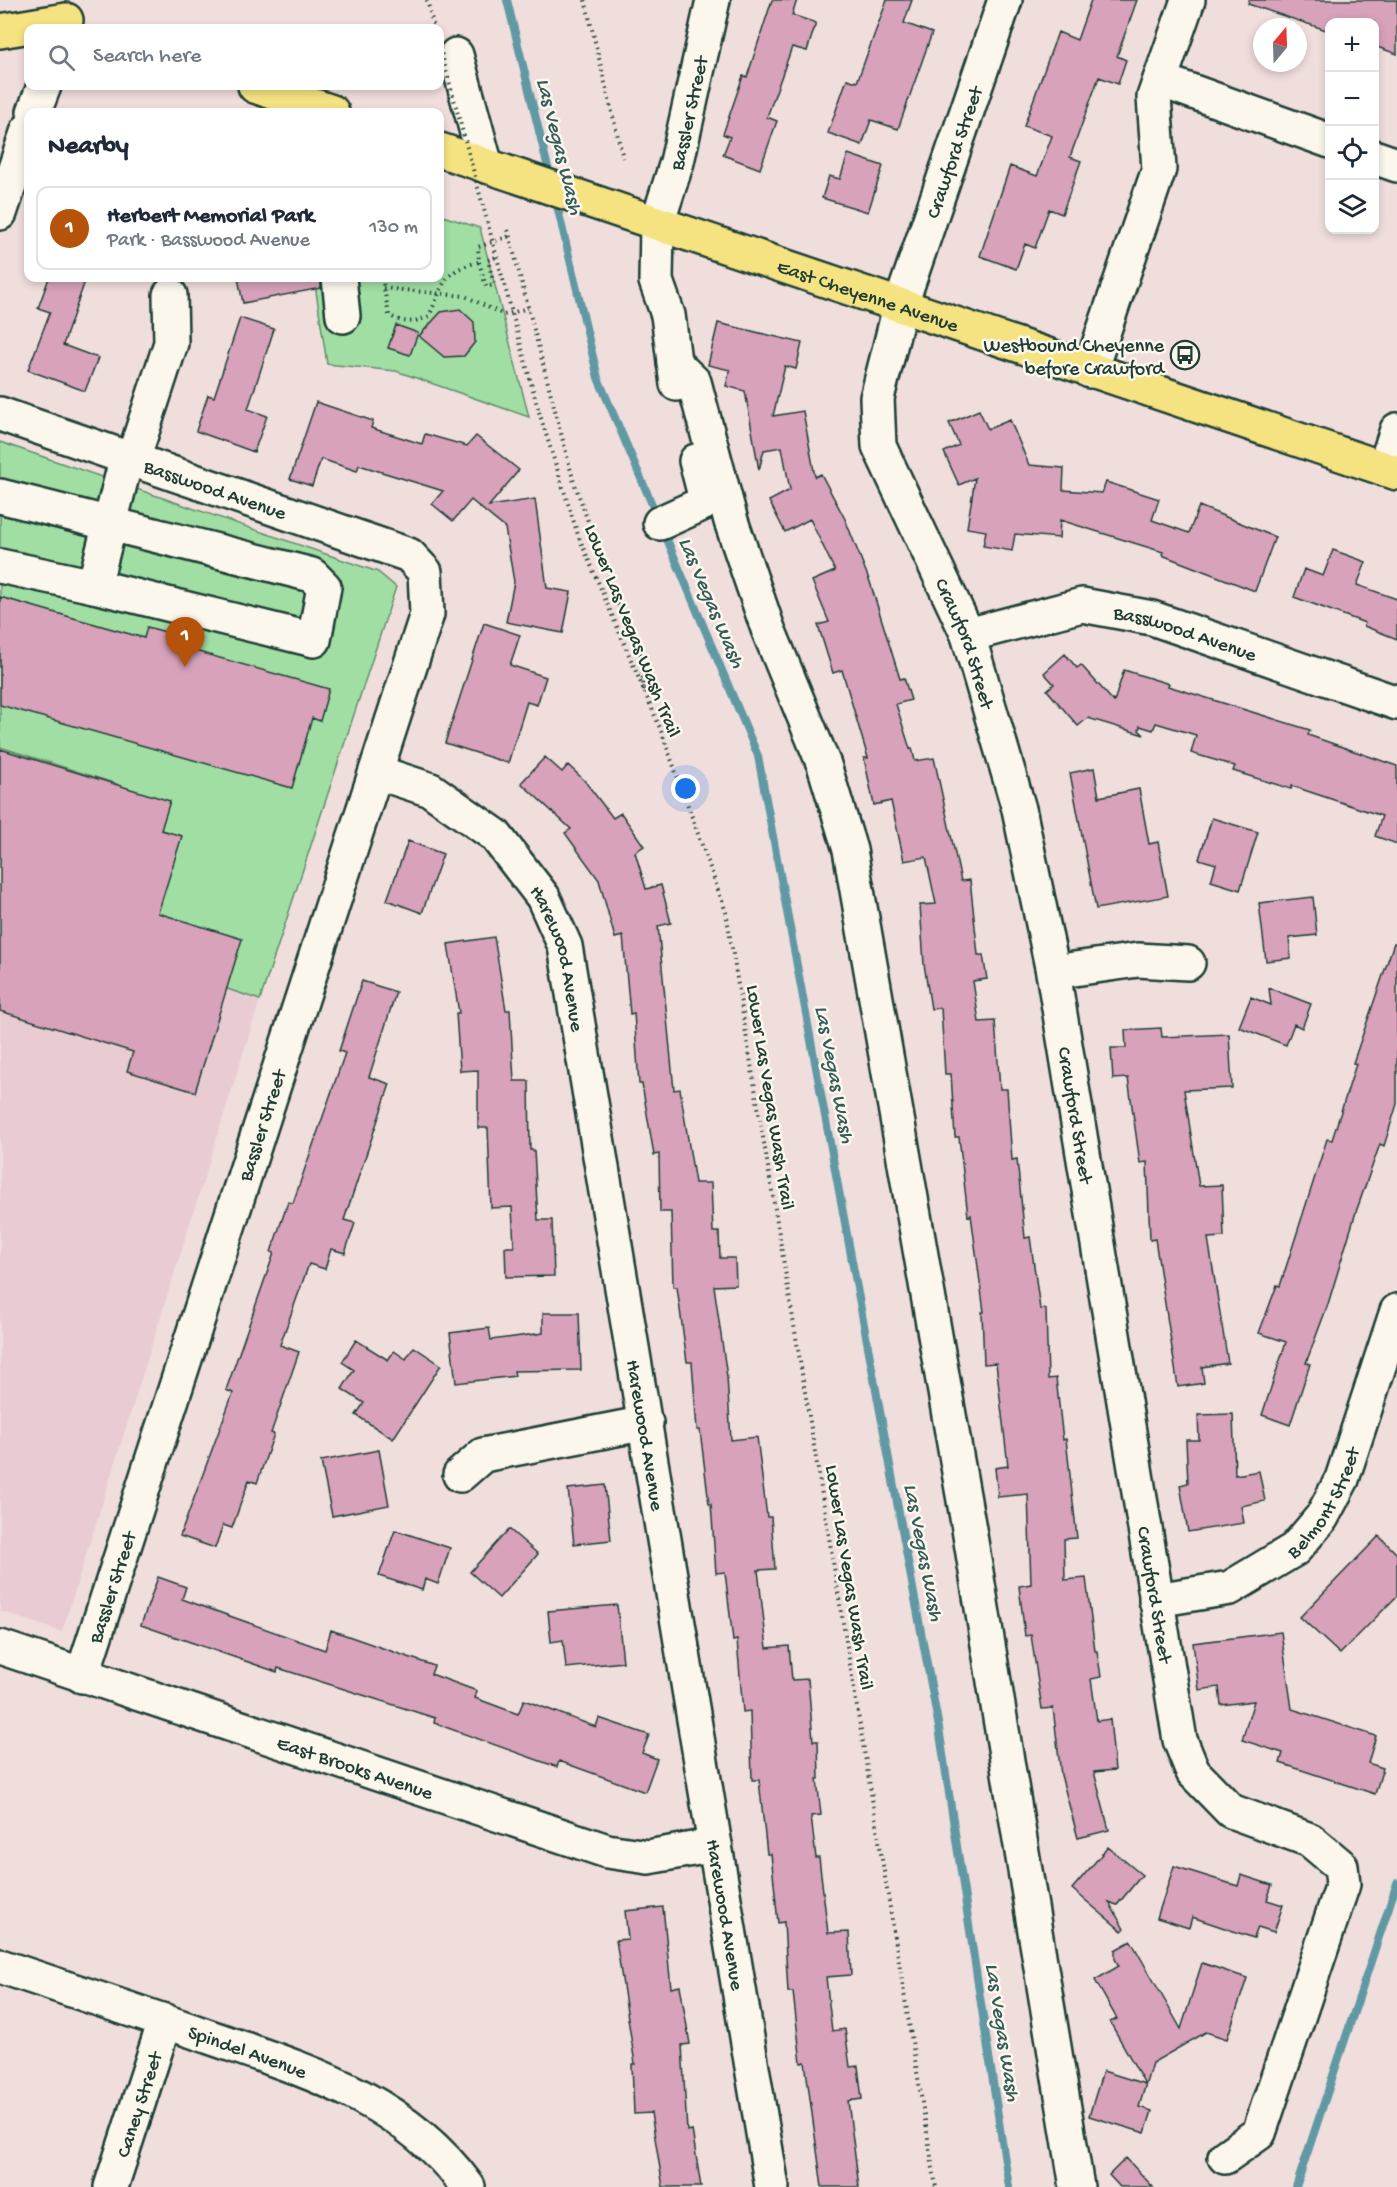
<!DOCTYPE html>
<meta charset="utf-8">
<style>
:root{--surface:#fff;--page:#f2f2f3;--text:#1f2937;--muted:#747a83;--line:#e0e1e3;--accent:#b45309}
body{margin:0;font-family:"Gochi Hand",sans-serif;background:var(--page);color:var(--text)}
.controls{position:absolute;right:18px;top:18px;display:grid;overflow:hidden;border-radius:12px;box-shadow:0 3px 9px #0003}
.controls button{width:54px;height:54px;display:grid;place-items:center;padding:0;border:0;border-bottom:2px solid var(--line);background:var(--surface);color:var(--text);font:30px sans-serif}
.compass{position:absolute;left:1253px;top:18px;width:54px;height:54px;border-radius:50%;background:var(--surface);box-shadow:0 3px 9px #0003;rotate:19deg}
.you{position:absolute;left:686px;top:789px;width:21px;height:21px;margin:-15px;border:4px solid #fff;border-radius:50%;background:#1a73e8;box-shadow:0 0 0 9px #1a73e833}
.badge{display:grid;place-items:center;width:39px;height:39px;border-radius:50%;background:var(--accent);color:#fff;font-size:20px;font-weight:700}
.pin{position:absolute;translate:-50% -50px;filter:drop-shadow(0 2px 3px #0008)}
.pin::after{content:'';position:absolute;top:32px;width:21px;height:18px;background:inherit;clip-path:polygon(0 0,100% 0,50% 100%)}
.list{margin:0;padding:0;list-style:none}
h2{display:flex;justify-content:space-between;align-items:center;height:78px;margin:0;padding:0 24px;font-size:26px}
h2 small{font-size:20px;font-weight:400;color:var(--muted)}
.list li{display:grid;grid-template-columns:39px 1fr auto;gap:18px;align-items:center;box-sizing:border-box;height:84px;margin:0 12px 12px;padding:0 12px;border:2px solid var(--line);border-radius:12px}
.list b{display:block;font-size:22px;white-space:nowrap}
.list p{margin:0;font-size:20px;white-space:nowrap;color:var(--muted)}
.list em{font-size:20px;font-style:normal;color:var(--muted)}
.icon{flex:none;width:33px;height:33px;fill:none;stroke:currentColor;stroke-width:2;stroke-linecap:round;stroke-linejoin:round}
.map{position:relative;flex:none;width:1397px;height:2187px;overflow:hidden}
.search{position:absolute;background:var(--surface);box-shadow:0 3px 9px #0003;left:24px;top:24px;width:420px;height:66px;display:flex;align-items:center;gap:15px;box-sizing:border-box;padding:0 21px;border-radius:12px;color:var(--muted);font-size:22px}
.panel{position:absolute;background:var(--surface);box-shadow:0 3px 9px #0003;left:24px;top:108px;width:420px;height:174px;border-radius:12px}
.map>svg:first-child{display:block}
</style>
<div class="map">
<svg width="1397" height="2187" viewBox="0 0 1397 2187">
<rect width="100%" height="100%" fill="#f0dedd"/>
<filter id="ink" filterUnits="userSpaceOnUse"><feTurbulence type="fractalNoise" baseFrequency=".0167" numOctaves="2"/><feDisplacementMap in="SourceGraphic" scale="12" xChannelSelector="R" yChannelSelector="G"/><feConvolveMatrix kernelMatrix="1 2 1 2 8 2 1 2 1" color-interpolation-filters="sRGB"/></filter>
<g filter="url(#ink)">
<path fill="#e8ccd2" d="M0 747 117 783 68 935 260 1000 62 1632 0 1611Z"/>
<path fill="#a1dea4" stroke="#608e6c" stroke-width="1.5" d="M440 215 480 228 529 417 396 371 327 364 314 278H440Z
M0 442 378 572 396 587 260 1000 68 935 117 784 0 747Z"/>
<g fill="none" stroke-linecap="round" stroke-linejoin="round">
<path stroke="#6199a4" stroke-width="8" d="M507 0 550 176
M555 197 598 378 657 516
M663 530 758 756 939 1728 1009 2187
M1296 2187 1397 1883"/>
</g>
<path fill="#d7a2ba" stroke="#1f3d34" stroke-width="1.5" d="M772 0H797L792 15 816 23 807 51 792 47 767 117 777 121 760 169 723 155 730 137 723 134 743 76 747 77Z
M887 0H912L904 23 932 33 898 129 871 120 862 145 828 133 847 79 857 82Z
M1091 0H1137L1117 56 1126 60 1118 84 1099 77 1070 157 1081 161 1062 214 1049 209 1035 248 1025 244 1016 269 980 256 1010 166 1037 176 1052 136 1024 126 1058 32 1077 40Z
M1249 0H1397V54L1374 46V22H1329V31L1248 4Z
M848 154 883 166 868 212 822 198 829 176 840 179Z
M49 278H86L63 345 98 358 85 391 28 370 50 312 38 308Z
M238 278H321V288L243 303Z
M460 309 474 322 475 342 464 356 444 357 419 336 441 312Z
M240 318 274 329 248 409 267 416 254 452 196 431 208 395 214 397Z
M718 323 802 343 796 369 785 366 773 416 803 411 815 477 821 474 845 519 870 582 900 679 904 678 911 700 896 704 910 749 912 748 915 761 934 758 961 881 970 880 978 955H983L987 979 973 981 979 1022 995 1021 1000 1089H1007L1012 1160 1017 1159 1025 1238 1030 1237 1040 1309H1046L1048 1379 1056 1378 1063 1440 1066 1439 1077 1538 1064 1539 1065 1580 1086 1578 1095 1651H1097L1101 1677 1091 1679 1097 1721 1110 1719 1115 1770 1094 1772 1109 1830 1078 1838 1061 1775 1053 1708 1042 1709 1031 1635 1025 1636 1019 1586 1031 1584 1028 1494 998 1497 995 1468 1008 1466 996 1363 984 1364 982 1312H984L971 1215 968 1216 959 1137H955L951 1074H945L941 1008 931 1009 924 964 920 905 936 904 926 857 904 861 891 801 874 805 864 758H868L842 670 833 673 818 625 829 622 812 581 835 571 810 519 785 532 769 501 790 490 782 447 764 450 759 470 745 391 726 386 730 370 708 365Z
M396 325 418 333 410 355 388 348Z
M316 402 373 421 371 428 422 444 425 434 467 446 476 436 519 470 489 506 535 499 547 588 571 592 563 633 506 622 514 582 505 528 471 500 453 521 432 504 443 491 359 465 357 471 321 459 312 486 290 479Z
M979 410 988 429 1010 420 1029 465 1064 468 1063 490 1102 493 1106 482 1159 499 1152 520 1189 533 1199 506 1275 537 1255 591 1162 555 1163 552 1060 520 1059 538 1015 534 1012 551 983 546 986 531 967 528 975 478 959 485 944 452 959 445 949 423Z
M1333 550 1366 562 1357 585 1397 599V639L1364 626 1365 623 1294 597 1304 569 1323 576Z
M0 597 144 638 147 627 177 635 174 645 329 689 320 721 312 718 292 788 0 705Z
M484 623 520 635 510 665 546 677 537 705 527 702 508 763 445 743Z
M1065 654 1077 668 1081 665 1114 702 1124 670 1169 684 1168 686 1310 730 1308 735 1397 766V844L1375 836 1382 816 1292 786 1291 789 1233 771 1235 766 1191 753 1196 735 1156 723 1153 730 1140 726 1139 730 1144 735 1088 718 1078 726 1047 690 1054 684 1044 673Z
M0 749 170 801 161 830 182 836 158 913 242 939 195 1092 127 1071 133 1052 0 1011Z
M545 757 562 772 568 765 584 780 613 818 621 813 644 846 635 852 646 889 661 885 671 923 658 926 674 1090 680 1089 695 1183H711L713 1232H719L720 1258H735L736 1285 714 1286 727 1377 731 1440 757 1437 767 1517H771L775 1569 758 1570 767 1648 789 1646 792 1680 808 1679 813 1741H818L819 1779H817L821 1815 811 1816 816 1858H819L828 1933 849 1932 851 1975 826 1977 832 2031 845 2029 850 2067 858 2066 862 2099 848 2101 859 2187H822L805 2062 801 2063 793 1992H788L784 1922 778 1923 771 1854H767L759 1780H752L750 1711 743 1712 737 1640 733 1641 725 1572 716 1573 711 1504H709L700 1430H697L692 1362H687L677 1287H673L671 1212H660L659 1154 654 1155 642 1084H639L634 1013 630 1014 623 936 615 938 599 880 565 833 571 829 521 783Z
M1094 768 1099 797 1139 789 1149 844 1158 842 1168 896 1096 909 1070 773Z
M1212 818 1258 832 1240 890 1211 881 1216 864 1199 859Z
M408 841 443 854 422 913 387 900Z
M1313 897 1317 935 1289 938 1291 958 1266 961 1259 903Z
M494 937 506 1010H510L514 1081H529L530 1150H534L538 1220H552L554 1276 506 1277 505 1247H514L512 1207 491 1208 488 1128H478V1070L460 1071 456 1013H459L448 944Z
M1394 943 1397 944V1104L1384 1146 1380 1144 1356 1212 1328 1304 1306 1363 1310 1364 1290 1425 1262 1415 1286 1342 1259 1333 1277 1285 1280 1286 1327 1139 1332 1140 1356 1064 1353 1063Z
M362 981 396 992 369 1077 390 1084 344 1220 355 1223 345 1253 331 1249 325 1269 309 1264 280 1345 299 1352 271 1433 274 1434 257 1483 249 1480 232 1528 223 1525 215 1548 180 1536 233 1393 226 1390 274 1253 271 1252 288 1202 293 1203 345 1053 339 1051Z
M1269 988 1311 1004 1302 1028 1294 1024 1286 1045 1239 1027 1251 997 1271 1005Z
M1161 1028 1162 1037 1229 1034 1232 1088 1184 1090 1199 1186 1222 1185 1224 1237 1208 1238 1228 1363 1202 1367 1204 1383 1178 1387 1155 1239 1150 1240 1147 1162 1140 1163 1128 1078 1113 1079 1111 1048H1126L1125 1030Z
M543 1313H579L581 1370 514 1371 515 1376 456 1383 450 1333 489 1328 491 1340 543 1333Z
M356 1340 388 1360 394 1351 406 1359 414 1347 441 1365 393 1439 356 1415 364 1403 342 1389 354 1370 342 1362Z
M1233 1414 1235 1475 1259 1471 1265 1501 1241 1506 1244 1523 1188 1532 1180 1485 1188 1483 1186 1440H1199L1198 1415Z
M379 1450 389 1505 332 1516 321 1461Z
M605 1485 611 1540 574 1544 568 1489Z
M509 1529 538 1554 499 1598 470 1572Z
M395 1530 450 1548 438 1584 425 1579 422 1590 379 1576Z
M1379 1536 1397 1554V1596L1340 1654 1300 1617Z
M158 1577 186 1587 182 1599 325 1650 331 1630 434 1666 431 1674 477 1691 475 1698 518 1714 524 1700 596 1727 599 1718 649 1735 642 1753 657 1759 645 1792 559 1761 557 1767 434 1723 435 1718 278 1668 277 1672 141 1625Z
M617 1605 623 1662 566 1668 563 1640 551 1642 548 1611Z
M1281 1632 1292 1709 1376 1736 1368 1763 1383 1768 1375 1794 1280 1763 1283 1753 1242 1740 1254 1701 1221 1705 1219 1687 1199 1690 1193 1643Z
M1108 1847 1142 1875 1117 1905 1109 1902 1124 1929 1122 1931 1072 1889Z
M1174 1866 1238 1886 1241 1875 1272 1885 1267 1900 1283 1905 1274 1932 1258 1927 1254 1938 1192 1917 1189 1928 1157 1918Z
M663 1907 671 1988 680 1986 690 2044 682 2045 687 2131 692 2130 701 2187H663L651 2113 634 2114 632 2064H635L616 1940 628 1939 625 1911Z
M1131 1941 1181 2029 1202 1963 1247 1978 1227 2039 1206 2032 1152 2063 1139 2107 1152 2111 1145 2133 1089 2116 1103 2071 1145 2084 1110 2022 1117 2019 1095 1980 1119 1966 1115 1959V1950Z
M1126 2158 1153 2187H1120L1109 2175Z"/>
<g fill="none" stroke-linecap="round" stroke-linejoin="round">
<g stroke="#1f3d34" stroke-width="38">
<g id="minor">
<path id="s1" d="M1005 0 900 307 877 398 879 446 968 635 1019 809 1053 972 1180 1740 1193 1772 1231 1811 1310 1840 1341 1866 1343 1884 1259 2133 1225 2157"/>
<path d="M456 55 486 166"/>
<path d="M1160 80 1330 141"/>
<path d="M34 112 44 86"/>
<path d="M1374 157 1397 165"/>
<path d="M0 213 28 130"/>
<path d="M339 278 343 316"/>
<path d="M674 363 694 382 731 521 768 629 824 765 850 850 969 1529 1077 2187"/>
<path d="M1090 371 1159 169 1154 97 1188 0"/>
<path id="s2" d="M677 384 668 315 656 281 657 224 677 162 713 0"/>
<path id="s3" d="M0 414 409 555 425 572 427 614 82 1676"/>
<path d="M1384 469 1397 430"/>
<path d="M0 496 312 575 324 587 314 640 94 586 0 566"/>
<path d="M660 523 704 503V492L696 461"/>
<path d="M94 586 123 472 133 459 171 343 170 295"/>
<path id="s4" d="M968 635 1082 605 1152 618 1397 703"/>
<path id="s5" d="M376 772 431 790 495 835 543 897 565 946 772 2187"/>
<path d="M1053 972 1138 960 1188 963"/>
<path d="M460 1475 483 1455 646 1423"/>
<path id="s6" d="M1156 1600 1230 1588 1295 1549 1322 1517 1342 1479 1397 1311"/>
<path id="s7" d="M0 1647 607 1851 648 1857 715 1845"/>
<path id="s8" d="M0 1966C68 1989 136 2011 204 2035 304 2070 402 2097 468 2187"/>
<path id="s9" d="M111 2187 165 2021"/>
</g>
</g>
<g stroke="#1f3d34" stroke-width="38">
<g id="major">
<path d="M0 31 66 20"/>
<path d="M255 86 332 112"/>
<path id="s10" d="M440 150 1397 473"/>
</g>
</g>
<path stroke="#1f3d34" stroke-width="4" stroke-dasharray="1.5 4.5" stroke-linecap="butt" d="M427 0 434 28
M585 0 623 158
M431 86 432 90
M508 230 573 479 617 603 641 655 644 692
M479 262 486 287 494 285 488 260 496 257
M382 278 389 315C402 324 415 323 429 316 444 285 441 271 479 262L478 247 510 236
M383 288 465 296 504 315 528 308
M539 412 578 535 660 728 726 912 936 2187"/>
<use href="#minor" stroke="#fbf7ec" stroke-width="33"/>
<use href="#major" stroke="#f5e382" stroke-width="33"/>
<path stroke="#1f3d34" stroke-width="4" stroke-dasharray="1.5 4.5" stroke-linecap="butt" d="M440 48 539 412"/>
</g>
</g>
<defs>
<g id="bus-ring" transform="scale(1.5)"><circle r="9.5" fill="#fbf7ec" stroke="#1f3d34" stroke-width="1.5"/><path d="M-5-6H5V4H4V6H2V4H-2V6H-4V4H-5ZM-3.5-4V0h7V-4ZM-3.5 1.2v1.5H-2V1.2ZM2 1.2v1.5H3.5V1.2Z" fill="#1f3d34"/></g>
</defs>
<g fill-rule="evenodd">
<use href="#bus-ring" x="1185" y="355"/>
</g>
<g text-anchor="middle" stroke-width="5" stroke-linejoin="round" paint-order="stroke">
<g font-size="20" fill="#1f3d34" stroke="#fbf7ec">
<text dy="7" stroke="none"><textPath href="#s2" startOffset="278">Bassler Street</textPath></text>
<text transform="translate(953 152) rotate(-71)" y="7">Crawford Street</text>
<text dy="7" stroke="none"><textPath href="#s10" startOffset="452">East Cheyenne Avenue</textPath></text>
<text dy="7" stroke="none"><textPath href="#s3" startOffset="228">Basswood Avenue</textPath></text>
<text transform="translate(634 630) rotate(68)" y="7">Lower Las Vegas Wash Trail</text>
<text dy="7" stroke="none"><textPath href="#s4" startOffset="225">Basswood Avenue</textPath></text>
<text dy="7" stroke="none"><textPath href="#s1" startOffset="682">Crawford Street</textPath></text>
<text dy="7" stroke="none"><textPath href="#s5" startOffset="278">Harewood Avenue</textPath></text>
<text transform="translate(772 1097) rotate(81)" y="7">Lower Las Vegas Wash Trail</text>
<text dy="7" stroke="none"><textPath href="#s1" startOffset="1168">Crawford Street</textPath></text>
<text transform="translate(261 1125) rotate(-72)" y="7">Bassler Street</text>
<text dy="7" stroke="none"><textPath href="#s5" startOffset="764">Harewood Avenue</textPath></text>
<text dy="7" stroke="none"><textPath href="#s6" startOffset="206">Belmont Street</textPath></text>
<text transform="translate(851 1577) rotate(81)" y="7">Lower Las Vegas Wash Trail</text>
<text transform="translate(111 1587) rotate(-72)" y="7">Bassler Street</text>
<text dy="7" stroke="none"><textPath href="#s1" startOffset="1654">Crawford Street</textPath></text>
<text dy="7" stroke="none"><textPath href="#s7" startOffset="375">East Brooks Avenue</textPath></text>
<text dy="7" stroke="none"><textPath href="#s5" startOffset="1250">Harewood Avenue</textPath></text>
<text dy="7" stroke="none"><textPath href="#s8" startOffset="262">Spindel Avenue</textPath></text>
<text dy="7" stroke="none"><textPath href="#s9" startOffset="87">Caney Street</textPath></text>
</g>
<g font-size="20" fill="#1f3d34" stroke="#fbf7ec" text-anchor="end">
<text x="1164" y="351">Westbound Cheyenne<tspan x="1164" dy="23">before Crawford</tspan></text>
</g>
<g font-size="21" font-style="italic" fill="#355c59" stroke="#fbf7ec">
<text transform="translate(561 146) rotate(76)" y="7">Las Vegas Wash</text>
<text transform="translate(713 602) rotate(67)" y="7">Las Vegas Wash</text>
<text transform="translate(836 1074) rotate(79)" y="7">Las Vegas Wash</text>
<text transform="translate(925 1552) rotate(79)" y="7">Las Vegas Wash</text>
<text transform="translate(1004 2032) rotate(81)" y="7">Las Vegas Wash</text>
</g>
</g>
</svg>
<div class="controls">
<button>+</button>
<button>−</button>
<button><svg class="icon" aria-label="locate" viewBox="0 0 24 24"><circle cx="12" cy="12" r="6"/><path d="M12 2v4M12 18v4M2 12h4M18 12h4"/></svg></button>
<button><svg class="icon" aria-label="layers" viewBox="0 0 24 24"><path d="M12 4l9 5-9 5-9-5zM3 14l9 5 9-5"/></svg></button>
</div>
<svg class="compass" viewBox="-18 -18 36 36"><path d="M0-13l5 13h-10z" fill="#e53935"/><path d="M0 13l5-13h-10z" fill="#747a83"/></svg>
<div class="you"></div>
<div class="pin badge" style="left:185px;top:667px">1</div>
<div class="search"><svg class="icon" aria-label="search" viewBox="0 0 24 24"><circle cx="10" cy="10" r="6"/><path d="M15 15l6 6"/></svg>Search here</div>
<section class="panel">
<h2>Nearby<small></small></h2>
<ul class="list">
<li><span class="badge">1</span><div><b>Herbert Memorial Park</b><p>Park · Basswood Avenue</p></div><em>130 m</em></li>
</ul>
</section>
</div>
